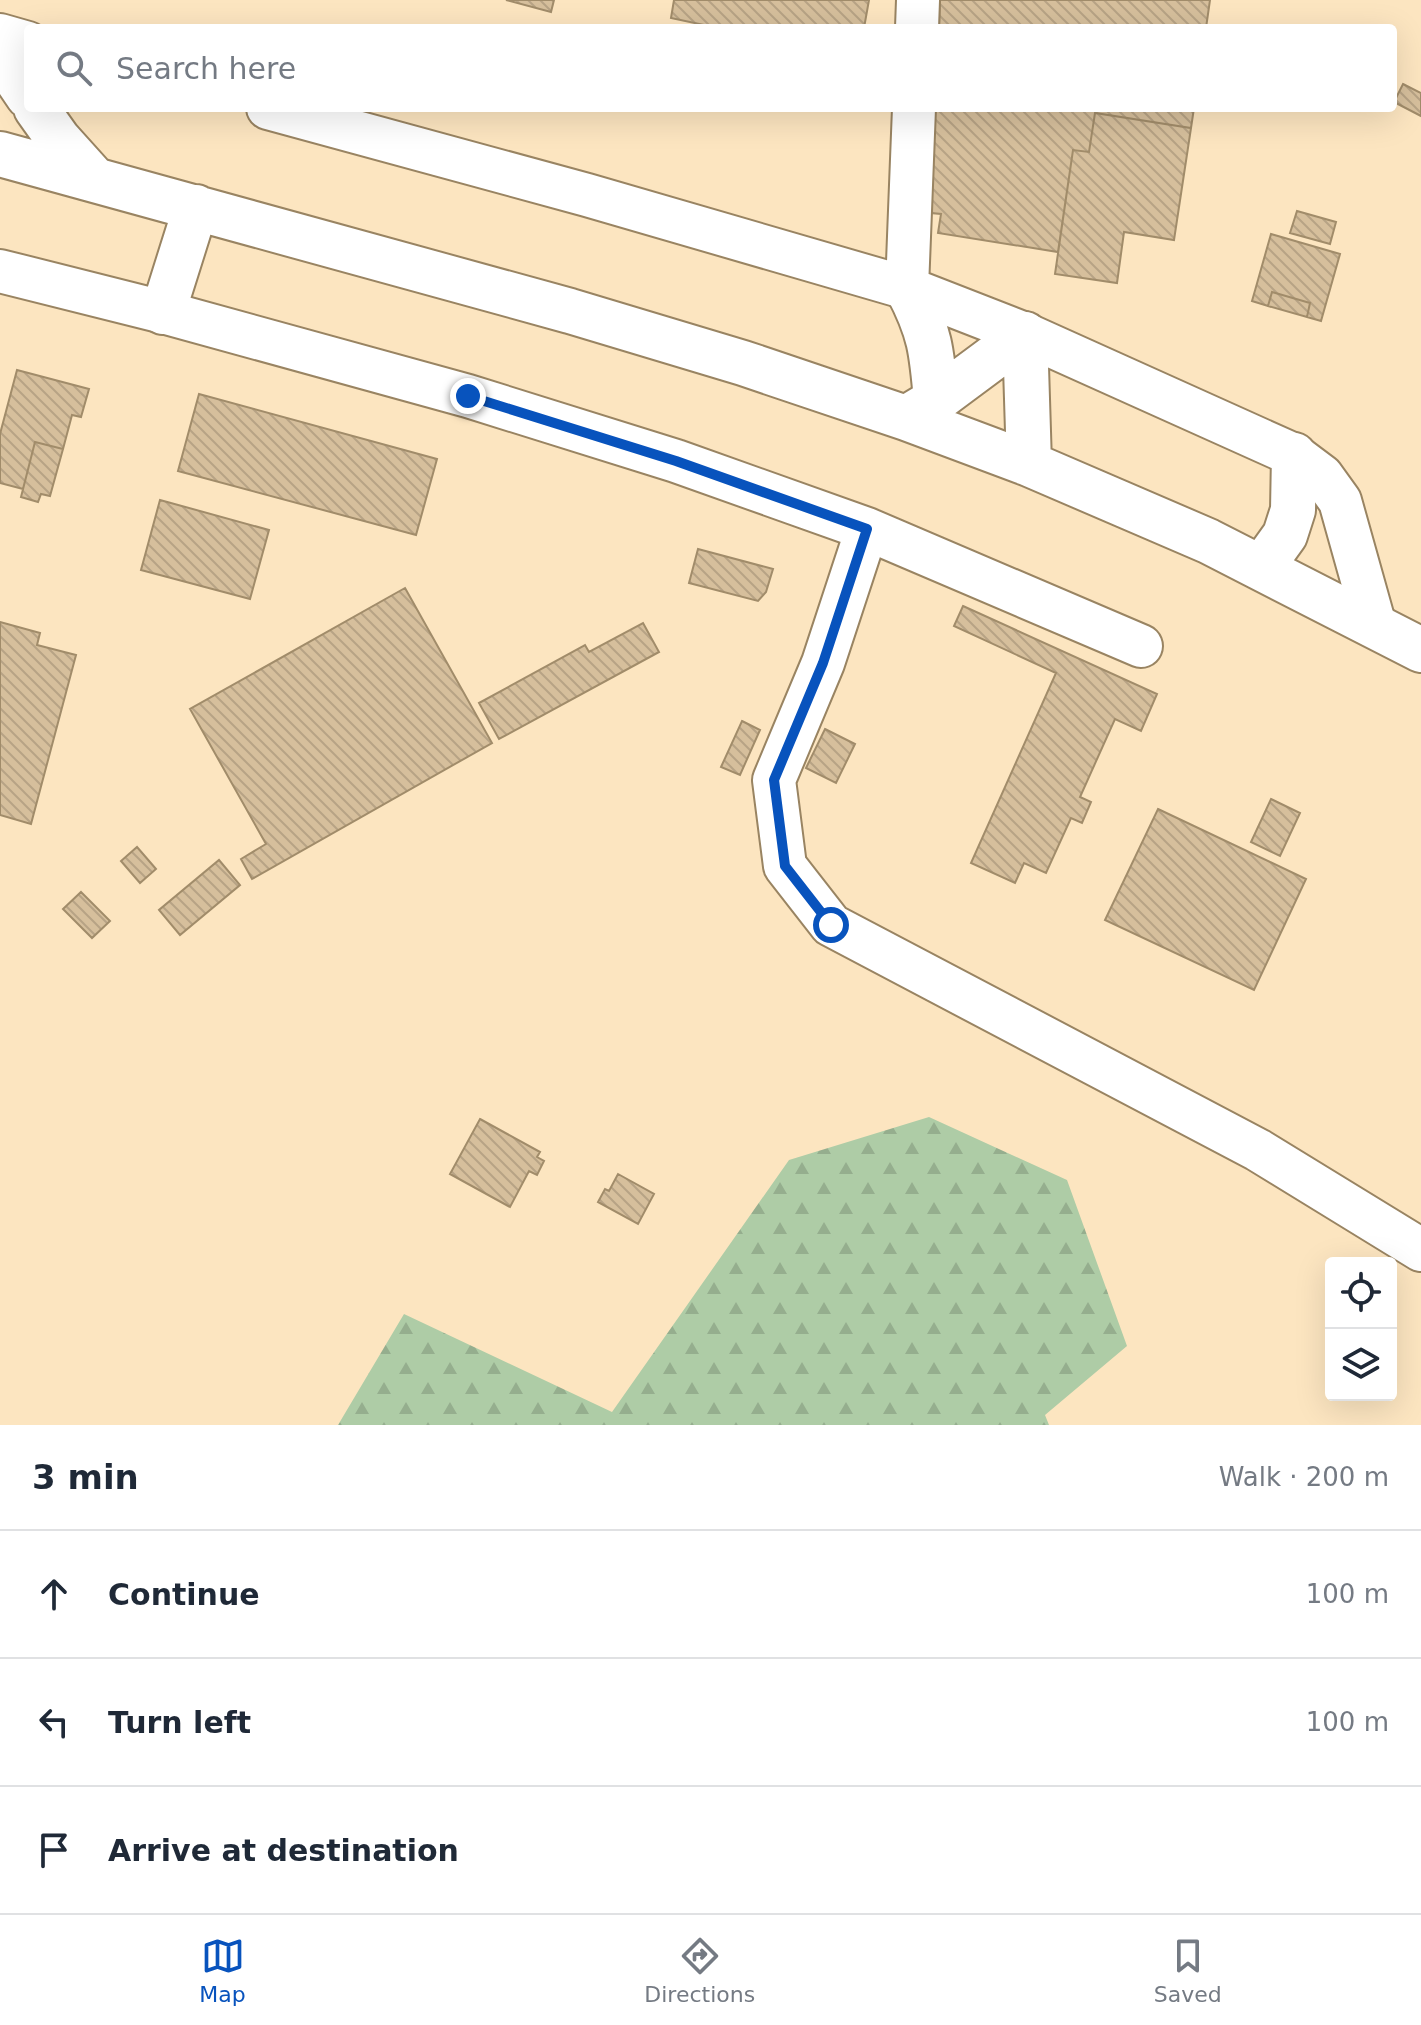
<!DOCTYPE html>
<meta charset="utf-8">
<style>
:root{--surface:#fff;--page:#f2f2f3;--text:#1f2937;--muted:#747a83;--line:#e0e1e3;--accent:#0853bd}
body{margin:0;font-family:"DejaVu Sans",sans-serif;background:var(--page);color:var(--text)}
.controls{position:absolute;right:24px;bottom:24px;display:grid;overflow:hidden;border-radius:8px;box-shadow:0 8px 32px #0002}
.controls button{width:72px;height:72px;display:grid;place-items:center;padding:0;border:0;border-bottom:2px solid var(--line);background:var(--surface);color:var(--text);font:40px sans-serif}
.stop{position:absolute;width:24px;height:24px;margin:-18px;border:6px solid #0853bd;border-radius:50%;background:#fff}
.stop.end{background:#0853bd;border-color:#fff;box-shadow:0 2px 8px #0008}
.list{margin:0;padding:0;list-style:none}
h2{display:flex;justify-content:space-between;align-items:center;height:104px;margin:0;padding:0 32px;font-size:34px}
h2 small{font-size:26px;font-weight:400;color:var(--muted)}
.list li{display:grid;grid-template-columns:52px 1fr auto;gap:24px;align-items:center;box-sizing:border-box;height:128px;padding:0 32px;border-top:2px solid var(--line)}
.list b{display:block;font-size:30px;white-space:nowrap}
.list em{font-size:26px;font-style:normal;color:var(--muted)}
.icon{flex:none;width:44px;height:44px;fill:none;stroke:currentColor;stroke-width:2;stroke-linecap:round;stroke-linejoin:round}
.map{position:relative;flex:none;width:1421px;height:1425px;overflow:hidden}
.search{position:absolute;background:var(--surface);box-shadow:0 8px 32px #0002;left:24px;right:24px;top:24px;height:88px;display:flex;align-items:center;gap:20px;box-sizing:border-box;padding:0 28px;border-radius:8px;color:var(--muted);font-size:30px}
.sheet{height:488px;background:var(--surface)}
nav{display:flex;justify-content:space-around;align-items:center;box-sizing:border-box;height:112px;border-top:2px solid var(--line);background:var(--surface);font-size:22px;color:var(--muted)}
nav a{display:grid;justify-items:center;gap:4px}
nav .on{color:var(--accent)}
.map>svg:first-child{display:block}
</style>
<div class="map">
<svg width="1421" height="1425" viewBox="0 0 1421 1425">
<defs>
<pattern id="forest-firs" width="22" height="20" patternUnits="userSpaceOnUse" patternTransform="scale(2)"><rect width="22" height="20" fill="#aecca6"/><path d="M5 1l3.5 6h-7zM16 11l3.5 6h-7z" fill="#95ae8e"/></pattern>
<pattern id="building-back-hatch" width="6" height="6" patternUnits="userSpaceOnUse" patternTransform="scale(2)"><rect width="6" height="6" fill="#d6bf9c"/><path d="M-1 5l2 2M0 0l6 6M5-1l2 2" fill="none" stroke="#b7a385"/></pattern>
</defs>
<rect width="100%" height="100%" fill="#fce5c0"/>
<path fill="url(#forest-firs)" d="M929 1117 1067 1180 1127 1346 1045 1415 1049 1425H338L404 1314 612 1412 789 1160Z"/>
<path fill="url(#building-back-hatch)" stroke="#a18c6a" stroke-width="2" d="M506 0H554L551 12Z
M674 0H869L864 28H718L671 18Z
M940 0H1210L1206 28H939Z
M1403 84 1421 93V116L1394 102Z
M935 108H1194L1191 128 1095 113 1089 152 1073 150 1058 252 938 233 941 214 931 213Z
M1095 113 1191 128 1174 240 1124 232 1117 283 1055 274 1073 150 1089 152Z
M1297 211 1336 222 1330 244 1290 233Z
M1271 234 1340 254 1321 321 1307 317 1310 303 1272 292 1268 306 1252 301Z
M1272 292 1310 303 1307 317 1268 306Z
M17 370 89 389 81 417 72 415 63 449 35 442 23 489 0 483V434Z
M199 394 437 459 416 535 178 471Z
M35 442 63 449 50 496 41 494 38 502 21 497Z
M160 500 269 530 250 599 141 570Z
M698 549 773 569 766 592 758 601 689 583Z
M405 588 492 743 252 879 241 859 266 844 190 709Z
M963 606 1157 694 1141 731 1115 719 1080 797 1091 802 1082 823 1071 818 1046 873 1024 863 1015 883 971 863 1056 673 954 626Z
M0 622 40 633 37 645 76 655 31 824 0 815Z
M643 623 659 652 499 739 479 703 585 645 589 652Z
M742 721 760 730 740 775 721 767Z
M825 729 855 744 836 783 806 768Z
M1271 799 1300 813 1280 856 1251 842Z
M1158 809 1306 879 1254 990 1105 920Z
M137 847 156 869 140 883 121 861Z
M219 860 240 885 180 935 159 910Z
M81 892 110 921 92 938 63 909Z
M480 1119 540 1152 537 1157 544 1161 537 1175 529 1171 510 1207 450 1174Z
M618 1174 654 1194 638 1224 598 1202 605 1189 609 1191Z"/>
<g fill="none" stroke-linecap="round" stroke-linejoin="round">
<g stroke="#998462" stroke-width="46">
<path id="minor" d="M917 28 918 0
M0 35 28 43
M268 108 587 195 907 288 1025 334 1294 455 1322 476 1340 501 1375 626
M0 271 163 312 468 396 676 461 867 529 1141 646
M907 288 914 108
M867 529 823 663 774 780 785 866 831 925 1258 1150 1421 1250"/>
</g>
<g stroke="#998462" stroke-width="48">
<path id="highway" d="M0 55 28 96
M36 108 58 139 94 179
M0 154 570 311 743 363 906 418 1029 464 1208 541 1421 650
M907 288C930 331 932 352 936 400
M163 312 196 207
M1025 334 1029 464
M906 418 936 400 1025 334
M1262 567 1285 535 1293 510 1294 455"/>
</g>
<use href="#minor" stroke="#fff" stroke-width="42"/>
<use href="#highway" stroke="#fff" stroke-width="44"/>
</g>
<g fill="none" stroke-linecap="round" stroke-linejoin="round">
<path stroke="#0853bd" stroke-width="10" d="M468 396 676 461 867 529 823 663 774 780 785 866 831 925"/>
</g>
</svg>
<div class="controls">
<button><svg class="icon" aria-label="locate" viewBox="0 0 24 24"><circle cx="12" cy="12" r="6"/><path d="M12 2v4M12 18v4M2 12h4M18 12h4"/></svg></button>
<button><svg class="icon" aria-label="layers" viewBox="0 0 24 24"><path d="M12 4l9 5-9 5-9-5zM3 14l9 5 9-5"/></svg></button>
</div>
<div class="stop" style="left:831px;top:925px"></div>
<div class="stop end" style="left:468px;top:396px"></div>
<div class="search"><svg class="icon" aria-label="search" viewBox="0 0 24 24"><circle cx="10" cy="10" r="6"/><path d="M15 15l6 6"/></svg>Search here</div>
</div>
<section class="sheet">
<h2>3 min<small>Walk · 200 m</small></h2>
<ul class="list">
<li><svg class="icon" aria-label="ahead" viewBox="0 0 24 24"><path d="M12 20V5M6 11l6-6 6 6"/></svg><div><b>Continue</b></div><em>100 m</em></li>
<li><svg class="icon" aria-label="left" viewBox="0 0 24 24"><path d="M17 20v-9H6M10 6l-5 5 5 5"/></svg><div><b>Turn left</b></div><em>100 m</em></li>
<li><svg class="icon" aria-label="arrive" viewBox="0 0 24 24"><path d="M6 21V4h12l-3 4 3 4H6"/></svg><div><b>Arrive at destination</b></div></li>
</ul>
</section>
<nav>
<a class="on"><svg class="icon" aria-label="map" viewBox="0 0 24 24"><path d="M3 6l6-2 6 2 6-2v14l-6 2-6-2-6 2zM9 4v14M15 6v14"/></svg>Map</a>
<a><svg class="icon" aria-label="directions" viewBox="0 0 24 24"><path d="M12 3l9 9-9 9-9-9zM9 14v-3h6M13 9l2 2-2 2"/></svg>Directions</a>
<a><svg class="icon" aria-label="saved" viewBox="0 0 24 24"><path d="M7 4h10v16l-5-4-5 4z"/></svg>Saved</a>
</nav>
